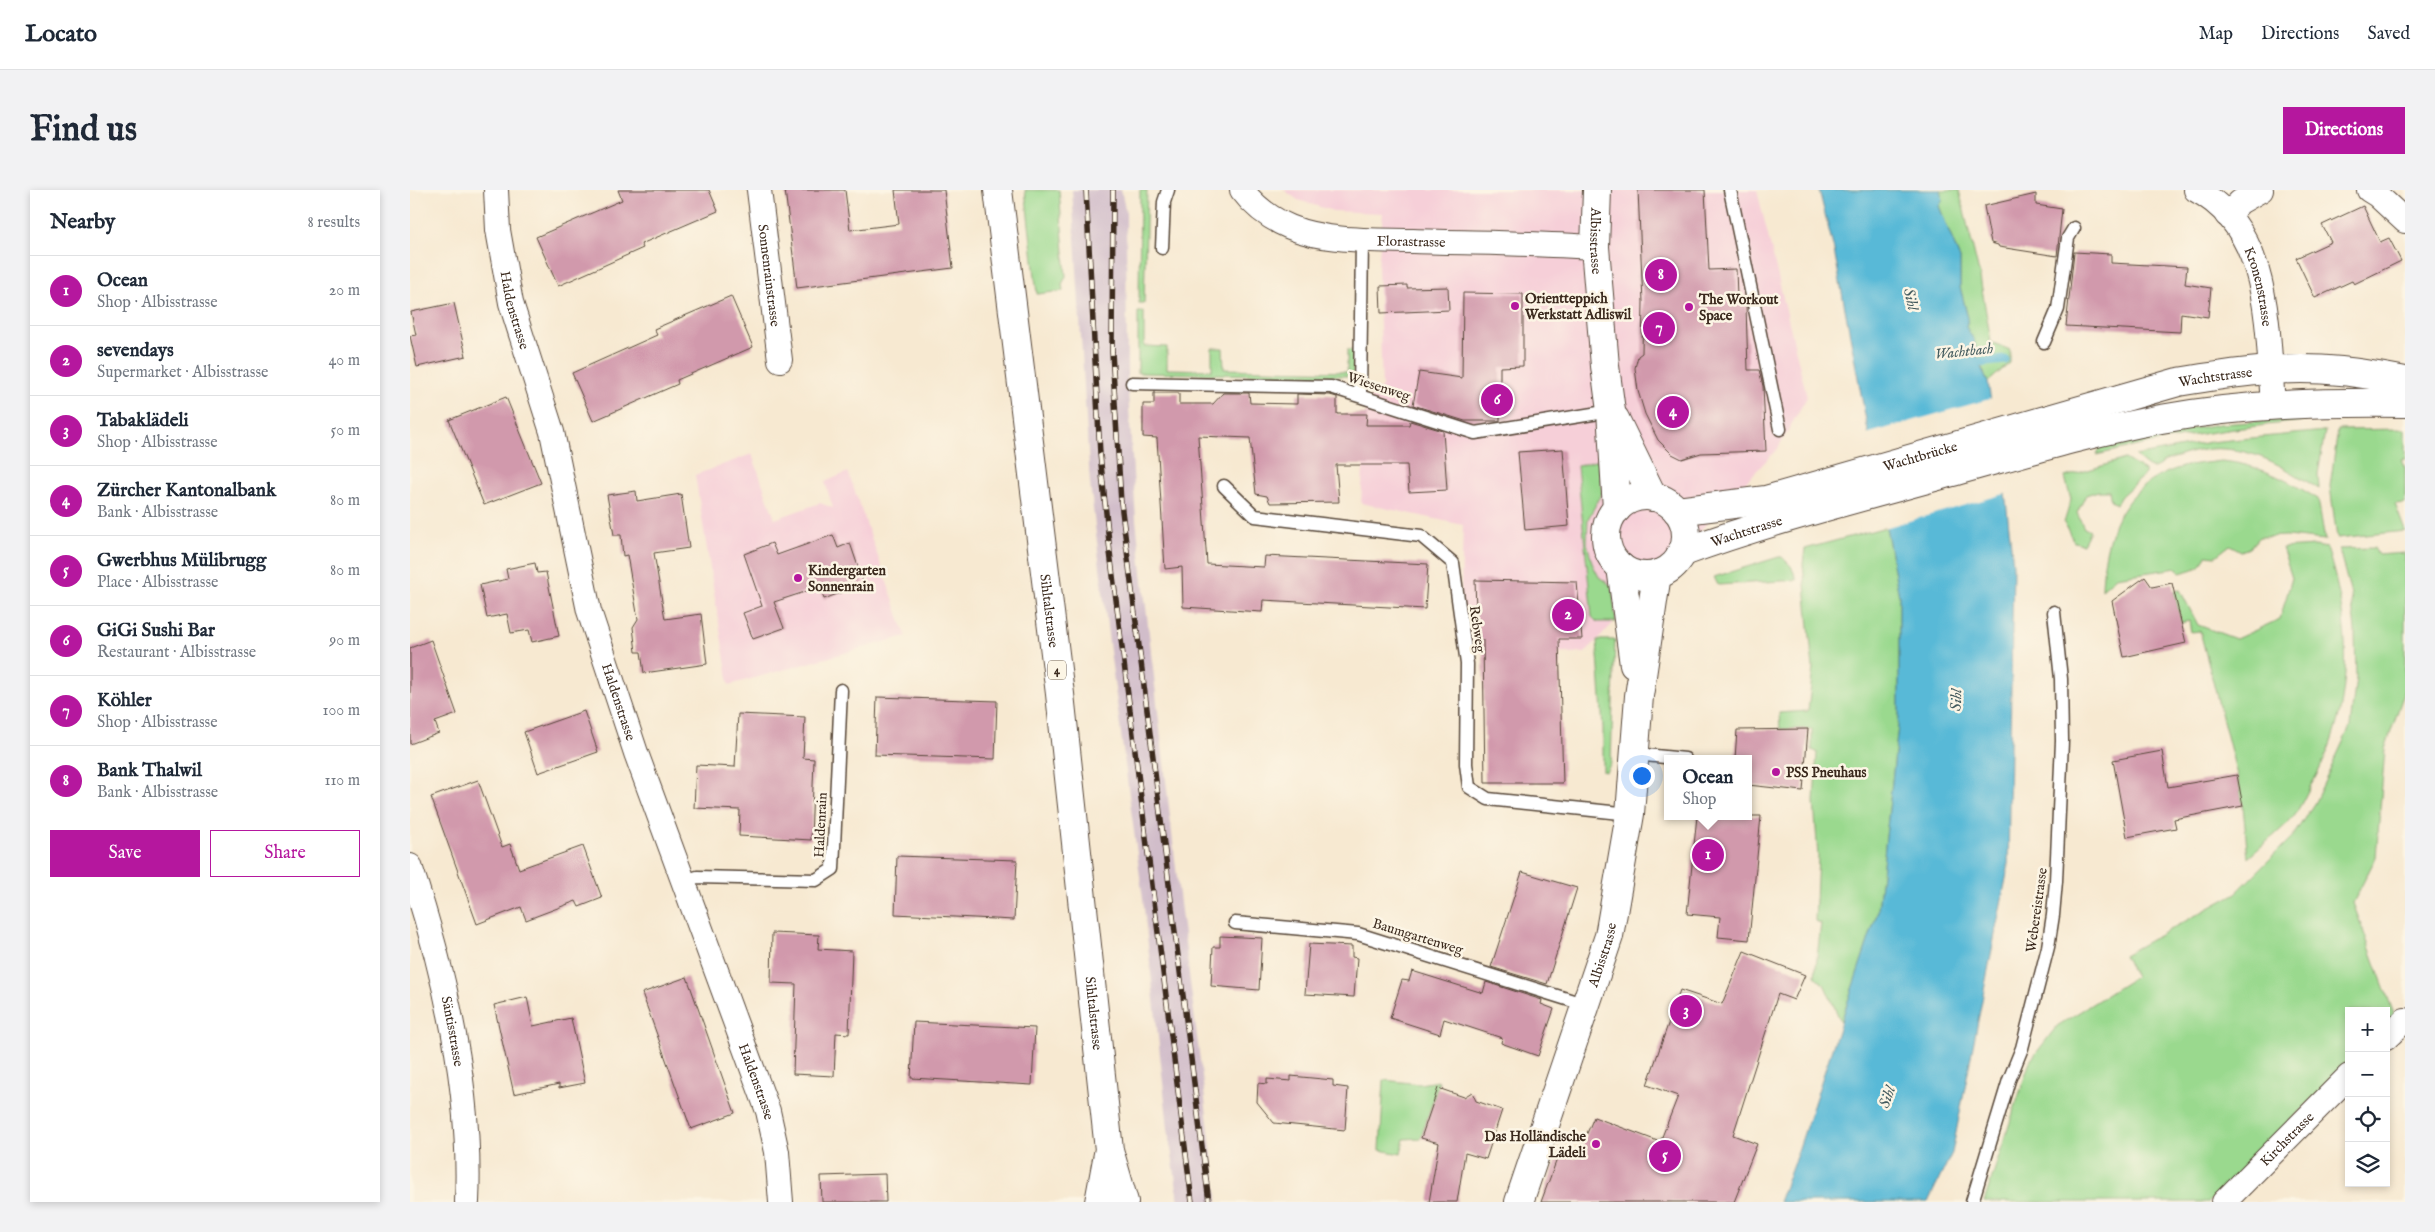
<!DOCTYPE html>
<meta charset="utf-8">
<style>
:root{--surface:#fff;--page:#f2f2f3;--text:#1f2937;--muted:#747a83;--line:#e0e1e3;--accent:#b5179e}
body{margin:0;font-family:"IM FELL English",serif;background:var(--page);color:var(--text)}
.controls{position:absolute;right:15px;bottom:15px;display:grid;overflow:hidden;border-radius:0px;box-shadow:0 2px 8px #0003}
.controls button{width:45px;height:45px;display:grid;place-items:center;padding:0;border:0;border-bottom:1px solid var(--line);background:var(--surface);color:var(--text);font:25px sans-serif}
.you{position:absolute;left:1231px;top:585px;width:18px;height:18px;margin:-12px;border:4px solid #fff;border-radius:50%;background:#1a73e8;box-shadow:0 0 0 8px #1a73e833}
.badge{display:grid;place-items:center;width:32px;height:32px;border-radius:50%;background:var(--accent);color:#fff;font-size:16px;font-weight:700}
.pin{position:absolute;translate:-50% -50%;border:2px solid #fff;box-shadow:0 1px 5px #0006}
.popup{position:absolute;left:1254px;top:565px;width:88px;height:65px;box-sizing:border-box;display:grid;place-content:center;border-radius:0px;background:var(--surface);filter:drop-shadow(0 1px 4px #0005);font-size:16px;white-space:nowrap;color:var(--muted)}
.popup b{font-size:19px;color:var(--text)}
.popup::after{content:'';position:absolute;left:50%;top:100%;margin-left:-10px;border:10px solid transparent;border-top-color:var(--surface)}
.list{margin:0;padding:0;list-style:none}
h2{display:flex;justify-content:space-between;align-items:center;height:65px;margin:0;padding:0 20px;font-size:21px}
h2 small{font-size:16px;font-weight:400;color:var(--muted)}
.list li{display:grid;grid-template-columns:32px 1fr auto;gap:15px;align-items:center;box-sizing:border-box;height:70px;padding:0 20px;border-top:1px solid var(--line)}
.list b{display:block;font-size:19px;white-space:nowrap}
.list p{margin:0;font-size:16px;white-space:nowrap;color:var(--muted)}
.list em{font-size:16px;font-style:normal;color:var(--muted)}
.actions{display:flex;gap:10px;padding:15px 20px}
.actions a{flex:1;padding:11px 0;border:1px solid var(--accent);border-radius:0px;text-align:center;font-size:18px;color:var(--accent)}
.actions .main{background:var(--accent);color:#fff}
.icon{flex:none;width:28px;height:28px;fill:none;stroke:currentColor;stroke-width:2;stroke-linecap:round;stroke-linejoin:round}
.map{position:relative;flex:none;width:1995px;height:1012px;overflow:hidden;border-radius:0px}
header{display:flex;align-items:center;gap:30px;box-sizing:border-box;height:70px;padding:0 25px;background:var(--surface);border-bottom:1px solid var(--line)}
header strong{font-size:24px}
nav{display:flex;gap:28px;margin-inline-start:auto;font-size:18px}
.intro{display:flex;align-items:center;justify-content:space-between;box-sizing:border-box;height:120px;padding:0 30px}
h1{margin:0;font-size:35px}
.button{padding:12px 22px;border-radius:0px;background:var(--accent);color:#fff;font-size:18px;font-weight:700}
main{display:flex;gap:30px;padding:0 30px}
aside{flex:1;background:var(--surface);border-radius:0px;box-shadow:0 2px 8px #0003}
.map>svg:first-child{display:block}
</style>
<header>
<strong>Locato</strong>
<nav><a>Map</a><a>Directions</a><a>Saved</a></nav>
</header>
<div class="intro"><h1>Find us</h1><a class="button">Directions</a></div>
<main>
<aside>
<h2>Nearby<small>8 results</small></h2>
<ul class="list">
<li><span class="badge">1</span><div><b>Ocean</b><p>Shop · Albisstrasse</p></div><em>20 m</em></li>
<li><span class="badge">2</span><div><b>sevendays</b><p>Supermarket · Albisstrasse</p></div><em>40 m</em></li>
<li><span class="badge">3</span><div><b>Tabaklädeli</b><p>Shop · Albisstrasse</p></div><em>50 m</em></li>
<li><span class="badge">4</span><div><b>Zürcher Kantonalbank</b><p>Bank · Albisstrasse</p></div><em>80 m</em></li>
<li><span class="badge">5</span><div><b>Gwerbhus Mülibrugg</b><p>Place · Albisstrasse</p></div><em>80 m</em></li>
<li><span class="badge">6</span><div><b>GiGi Sushi Bar</b><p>Restaurant · Albisstrasse</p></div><em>90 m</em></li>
<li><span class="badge">7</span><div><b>Köhler</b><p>Shop · Albisstrasse</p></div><em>100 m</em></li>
<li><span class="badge">8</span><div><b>Bank Thalwil</b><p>Bank · Albisstrasse</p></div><em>110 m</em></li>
</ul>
<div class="actions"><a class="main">Save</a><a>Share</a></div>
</aside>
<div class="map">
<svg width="1995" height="1012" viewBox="0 0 1995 1012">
<rect width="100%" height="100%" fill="#fcf5e5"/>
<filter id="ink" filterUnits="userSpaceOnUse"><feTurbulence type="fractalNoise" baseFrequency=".02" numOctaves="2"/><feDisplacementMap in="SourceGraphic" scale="10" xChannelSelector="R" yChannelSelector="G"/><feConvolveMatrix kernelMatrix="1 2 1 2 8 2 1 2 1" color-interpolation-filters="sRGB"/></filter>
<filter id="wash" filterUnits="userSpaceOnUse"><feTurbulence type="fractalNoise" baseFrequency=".0096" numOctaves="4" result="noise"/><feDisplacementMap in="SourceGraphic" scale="20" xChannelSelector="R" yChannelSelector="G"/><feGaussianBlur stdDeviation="1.12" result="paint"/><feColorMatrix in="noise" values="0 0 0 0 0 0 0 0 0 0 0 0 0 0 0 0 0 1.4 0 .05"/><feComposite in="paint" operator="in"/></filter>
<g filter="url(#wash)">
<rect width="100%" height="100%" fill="#f7e9d1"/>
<path fill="#f6cfd8" d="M874 0H1347L1397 207 1368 258 1175 463 1078 464 1060 460 1050 439 1053 335 951 313 957 211 972 197 968 78 973 23 923 21 888 10Z
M342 264 365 329 410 313 423 318 415 292 438 282 496 446 319 495 285 285Z"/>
<path fill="#d1bdca" d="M662 0H711L716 23 717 186 726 330 770 713 808 1012H769L758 938 733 709 700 461 680 293Z"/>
<path fill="#9ad98e" stroke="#6a8256" d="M615 0H649L656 87 652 94 653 101 627 104Z
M730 0H737L734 113H729Z
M1530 0H1549L1570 87 1581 152 1600 160V173L1578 192C1569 174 1566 154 1556 137L1558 128 1550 97V69L1529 16 1532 10Z
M728 122H734V156L757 157V179L802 180V158H813L814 179 937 182V160H943V186L728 183Z
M1915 227 1918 229C1839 235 1762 247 1686 265L1691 255 1809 234Z
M1995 239V269H1991L1995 278V313L1985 314 1995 341 1927 348 1920 296 1928 240Z
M1915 241 1908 284 1909 299C1878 280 1851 261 1814 259 1797 257 1774 264 1758 270 1752 272 1747 279 1741 278 1736 276 1730 270 1725 266L1800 252Z
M1715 269 1735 281V284L1711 306 1706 314 1701 311 1699 301H1688L1676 305 1667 323 1674 338 1680 341 1673 354 1664 352 1654 333 1661 310 1655 287Z
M1188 270 1192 303 1178 329 1177 353 1182 373 1189 387 1202 396 1206 432H1187L1182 427 1167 276Z
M1811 271C1848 274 1877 290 1908 309L1915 350 1877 346 1849 347 1839 358 1831 361 1820 355 1806 366 1796 365C1791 379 1784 379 1770 383L1767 378 1706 387 1692 399C1694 340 1714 292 1776 276 1787 273 1799 273 1811 271Z
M1476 337 1489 406V527L1468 721 1431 832 1415 796 1405 786 1411 733 1405 731 1408 667 1404 611 1407 562 1402 560V539H1370L1369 523 1398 521 1403 478 1393 374 1395 359Z
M1905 356 1917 358C1943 442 1945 520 1900 597 1895 606 1890 618 1883 627 1870 642 1853 654 1838 668L1833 616 1827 585 1790 441 1781 442 1779 431 1771 433 1764 401 1770 400 1788 435 1826 449 1870 429 1882 388 1872 358Z
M1964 358 1968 365 1995 363V500L1975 559 1966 667 1943 713 1985 827 1976 836V821H1939V872L1799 1012H1574L1620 871 1647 836 1725 787 1714 765 1826 703 1883 646 1905 612 1940 537 1946 488 1945 440 1941 405 1929 359Z
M1369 367H1372L1381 376 1387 390 1308 395 1304 387Z
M1187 450H1205L1201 573 1196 582 1193 581V538Z
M974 890 1009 894 1029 891 1011 948 994 949 991 964 970 960Z"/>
<path fill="#58b9d7" stroke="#4a727a" d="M1409 0H1530L1533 10 1529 16 1550 69V97L1558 128 1556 137 1564 150 1569 173 1578 192 1596 310 1603 375 1598 678 1542 963 1518 1012H1369L1387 964 1468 721 1489 527V406L1424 60Z"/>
<path fill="#f7e9d1" d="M1583 208 1598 303 1474 338 1456 244Z"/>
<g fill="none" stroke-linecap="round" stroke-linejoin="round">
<path stroke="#58b9d7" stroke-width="9" d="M1558 174 1595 170"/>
</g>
<g id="blocks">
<path fill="#d199ac" d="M208 0H299L308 21 231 54 233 58 148 96 126 47 212 10Z
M375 0H435L440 40 489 34 485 0H534L543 78 387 98Z
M1228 0H1295L1299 80 1326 79 1327 107H1334L1336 116 1338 180H1349L1353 196 1356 261 1291 263 1272 269 1262 264 1248 250 1235 224 1228 201 1225 178 1228 166 1232 163 1233 112Z
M1626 4V15L1652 19 1647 66 1589 57 1588 55 1581 53 1574 16Z
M1953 16 1970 52 1979 48 1991 71 1944 94 1942 91 1905 108 1886 68 1921 52 1912 35Z
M1664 62 1701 64V73L1777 77 1775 94 1801 98 1798 127 1771 123 1770 142 1656 136Z
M997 95V98L1038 97 1039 120 971 123 970 96Z
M1053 103 1113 104V176L1090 177V231H1055L1003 215 1009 182 1052 188Z
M321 106 343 157 267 190 268 194 183 231 162 183 247 145 244 139Z
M44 113 56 166 7 177 0 146 6 145 1 122Z
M744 203H769V214H803L813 203H839L840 213 887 214V204L920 205 927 207V224H957L956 235H999L1000 231 1033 241 1037 300 999 302 997 275H926L929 312 860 313 857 306 846 304 840 248 788 246 797 374 854 377 855 366 1018 374 1015 419 853 410 852 422 773 417 772 377 755 379 747 248 733 247V214H744Z
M96 207 131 293 74 315 39 230Z
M1153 259 1159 336 1115 340 1108 262Z
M226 301 227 311 271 304 279 358 244 363 255 429 291 424 297 474 234 483 231 462H226L223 437 228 429 217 365 213 366 211 345H204L197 305Z
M423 345 428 358 440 353 454 394 414 409 410 397 364 412 374 438 343 449 333 423 352 416 334 364 362 353 367 365Z
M125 373 127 383 136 382 149 446 122 452 119 440 101 443 97 424 77 428 70 395 98 389 96 379Z
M1735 387 1742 397 1762 393 1776 453 1714 467 1702 411Z
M1065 390 1167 392 1172 449H1149L1153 593H1075L1073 450H1067Z
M21 450 47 524 25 532 29 543 0 554V458Z
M467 507 587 511 585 569 465 565Z
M174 521 188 562 128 583 114 542Z
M328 524 395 527 393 568 404 569 401 650 329 646 330 620 284 618 286 575 325 577Z
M1398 539 1393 601 1338 595V569H1325L1327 540Z
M1752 561 1758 597 1827 585 1833 616 1764 629 1766 638 1717 647 1703 570Z
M68 590 92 657 100 654 109 679 173 656 192 708 169 717 166 711 116 730 111 717 67 734 21 607Z
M1287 626H1351L1339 750 1308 747 1310 727 1277 724Z
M487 666 607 670 604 730 485 724Z
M1112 682 1167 698 1137 794 1081 777Z
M362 743 409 745 408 759 442 761 439 844 426 843 424 886 383 884 386 794 361 793Z
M810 746 852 748 849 800 801 796 803 757H810Z
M899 754 942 756V767L947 768 944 807 895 804Z
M1334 761 1395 785 1384 810 1368 804 1323 945 1347 954 1324 1012H1131L1150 961 1166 969 1184 927 1250 952 1268 906 1237 895 1270 800 1312 814Z
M1002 781 1073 803 1076 792 1132 810 1131 814 1144 819 1128 866 1091 853 1092 848 1034 829 1030 844 980 828 992 790 999 791Z
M277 787 325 923 281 939 232 803Z
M117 807 123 836 161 828 175 893 149 898V894L104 904 84 815Z
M504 832 625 838 622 895 501 888Z
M881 886 923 890V896L938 898 935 940 864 933 847 912 848 893 857 894V889L881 891Z
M1028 898 1054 907 1062 902 1066 911 1092 920 1076 969 1055 963 1047 1012H1019L1029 953 1011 948Z
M475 984 476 1012H412L411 986Z"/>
</g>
</g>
<g filter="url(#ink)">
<use href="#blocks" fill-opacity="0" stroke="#574739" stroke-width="1"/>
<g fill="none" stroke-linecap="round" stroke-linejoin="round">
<g stroke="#574739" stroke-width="15">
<path id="service" d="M1320 0 1370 239
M752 58 754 12 758 0
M1634 152 1648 119 1658 48 1664 38
M722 193 921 197 1065 243 1201 221
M950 206 952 50
M814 296 845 326 1011 346 1043 373 1057 474 1056 574 1059 597 1078 609 1220 624
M1225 564 1275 569
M275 691 287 687 406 690 423 679 431 500
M825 733 948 744 1176 815
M1562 1012 1599 890 1612 858 1638 757 1643 725 1646 691 1652 551 1651 489 1644 422"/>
</g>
<g stroke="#574739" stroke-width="26">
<g id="minor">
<path id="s1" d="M86 0 88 40 101 113 142 242 179 421 226 563 358 921 367 962 371 1012"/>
<path id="s2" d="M349 0 370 170"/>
<path id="s3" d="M832 0C844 16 861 29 880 37 915 52 965 50 1003 51 1064 53 1125 53 1185 57"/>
<path id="s4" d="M1786 0C1862 40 1857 141 1863 215"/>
<path d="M1959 0 1967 5 1995 31"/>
<path d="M1817 25 1830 12 1851 0"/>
<path id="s5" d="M0 676C35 782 62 900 57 1012"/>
<path d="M1976 848 1995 830"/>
<path id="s6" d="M1814 1012 1939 886"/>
</g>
</g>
<g stroke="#574739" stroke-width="30">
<g id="secondary">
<path id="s7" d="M1187 0 1185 57 1195 176 1201 221 1207 319"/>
<path d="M1205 229 1243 307"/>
<circle cx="1236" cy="346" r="40"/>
<path id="s8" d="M1267 321 1356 310 1768 192C1822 183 1876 175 1931 181 1952 183 1974 187 1995 191"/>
<path id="s9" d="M1271 363C1355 332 1441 310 1528 286 1602 266 1675 243 1751 229 1832 214 1913 212 1995 213"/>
<path d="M1211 377 1224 475"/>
<path id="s10" d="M1109 1012 1199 746 1220 624 1229 506 1247 384"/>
</g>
</g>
<g stroke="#574739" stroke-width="30">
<g id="primary">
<path id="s11" d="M588 0 650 504 699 960 714 1012"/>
<path d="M689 1012 698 964"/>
</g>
</g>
<use href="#service" stroke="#fff" stroke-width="12"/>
<use href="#minor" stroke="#fff" stroke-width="24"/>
<use href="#secondary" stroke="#fff" stroke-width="28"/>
<use href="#primary" stroke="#fff" stroke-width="28"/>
<g stroke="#3b2a1e" stroke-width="5.5">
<path id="rail" d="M676 0 690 264 700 362 782 1012
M703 0 702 162 711 313 799 1012"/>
</g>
<use href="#rail" stroke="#fcf5e5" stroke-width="4" stroke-dasharray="11" stroke-linecap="butt"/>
</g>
</g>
<g fill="#b5179e" stroke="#fcf5e5" stroke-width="2">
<circle cx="1105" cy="116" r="5"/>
<circle cx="1279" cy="117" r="5"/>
<circle cx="388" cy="388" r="5"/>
<circle cx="1366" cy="582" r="5"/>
<circle cx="1186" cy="954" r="5"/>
</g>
<g text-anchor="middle" stroke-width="5" stroke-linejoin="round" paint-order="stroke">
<rect fill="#fcf5e5" stroke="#75675a" stroke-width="1" x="638" y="470.5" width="18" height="19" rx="4"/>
<g font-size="12" font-weight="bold" fill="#3b2a1e">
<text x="647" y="484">4</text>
</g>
<g font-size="14" fill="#3b2a1e" stroke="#fcf5e5">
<text dy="5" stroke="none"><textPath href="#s3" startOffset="184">Florastrasse</textPath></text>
<text dy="5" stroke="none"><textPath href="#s7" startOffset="51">Albisstrasse</textPath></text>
<text dy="5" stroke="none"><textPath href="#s2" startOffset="86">Sonnenrainstrasse</textPath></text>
<text dy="5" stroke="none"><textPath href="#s4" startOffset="120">Kronenstrasse</textPath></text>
<text dy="5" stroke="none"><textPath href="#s1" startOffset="122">Haldenstrasse</textPath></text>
<text dy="5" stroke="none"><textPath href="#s8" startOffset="556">Wachtstrasse</textPath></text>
<text transform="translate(969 196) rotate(18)" y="5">Wiesenweg</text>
<text dy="5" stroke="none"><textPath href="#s8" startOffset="250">Wachtbrücke</textPath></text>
<text dy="5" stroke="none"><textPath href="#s9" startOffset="69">Wachtstrasse</textPath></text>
<text dy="5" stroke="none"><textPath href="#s11" startOffset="424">Sihltalstrasse</textPath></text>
<text transform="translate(1068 439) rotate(82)" y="5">Rebweg</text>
<text dy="5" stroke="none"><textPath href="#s1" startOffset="528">Haldenstrasse</textPath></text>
<text transform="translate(410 635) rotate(-87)" y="5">Haldenrain</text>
<text transform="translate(1626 720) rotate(-82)" y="5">Webereistrasse</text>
<text transform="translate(1008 746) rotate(17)" y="5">Baumgartenweg</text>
<text dy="5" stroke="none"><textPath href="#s10" startOffset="261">Albisstrasse</textPath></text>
<text dy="5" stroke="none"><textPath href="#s11" startOffset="829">Sihltalstrasse</textPath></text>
<text dy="5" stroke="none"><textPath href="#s5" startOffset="171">Säntisstrasse</textPath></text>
<text dy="5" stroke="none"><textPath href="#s1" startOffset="932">Haldenstrasse</textPath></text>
<text dy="5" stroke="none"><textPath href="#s6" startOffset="89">Kirchstrasse</textPath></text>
</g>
<g font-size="14" font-weight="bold" fill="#3b2a1e" stroke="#fcf5e5" text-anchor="start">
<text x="1115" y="113">Orientteppich<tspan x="1115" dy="16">Werkstatt Adliswil</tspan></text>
<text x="1289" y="114">The Workout<tspan x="1289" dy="16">Space</tspan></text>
<text x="398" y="385">Kindergarten<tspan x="398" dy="16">Sonnenrain</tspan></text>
<text x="1376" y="587">PSS Pneuhaus</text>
<text x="1176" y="951" text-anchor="end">Das Holländische<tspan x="1176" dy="16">Lädeli</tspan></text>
</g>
<g font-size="15" font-style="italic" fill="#455c5f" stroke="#fcf5e5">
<text transform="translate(1501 109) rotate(77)" y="5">Sihl</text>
<text transform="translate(1554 161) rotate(-6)" y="5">Wachtbach</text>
<text transform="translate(1546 510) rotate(-88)" y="5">Sihl</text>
<text transform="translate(1477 907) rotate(-70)" y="5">Sihl</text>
</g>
</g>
</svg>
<div class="controls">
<button>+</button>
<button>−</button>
<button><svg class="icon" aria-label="locate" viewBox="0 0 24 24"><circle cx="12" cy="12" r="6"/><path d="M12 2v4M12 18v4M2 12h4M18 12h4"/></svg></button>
<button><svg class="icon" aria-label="layers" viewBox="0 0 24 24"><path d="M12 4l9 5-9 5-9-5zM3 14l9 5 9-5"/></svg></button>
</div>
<div class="you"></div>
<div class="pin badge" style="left:1298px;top:665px">1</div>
<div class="popup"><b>Ocean</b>Shop</div>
<div class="pin badge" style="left:1158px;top:425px">2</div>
<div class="pin badge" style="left:1276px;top:821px">3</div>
<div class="pin badge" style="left:1263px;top:222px">4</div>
<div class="pin badge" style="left:1255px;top:966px">5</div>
<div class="pin badge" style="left:1087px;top:210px">6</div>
<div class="pin badge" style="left:1249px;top:138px">7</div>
<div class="pin badge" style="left:1251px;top:85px">8</div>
</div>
</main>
